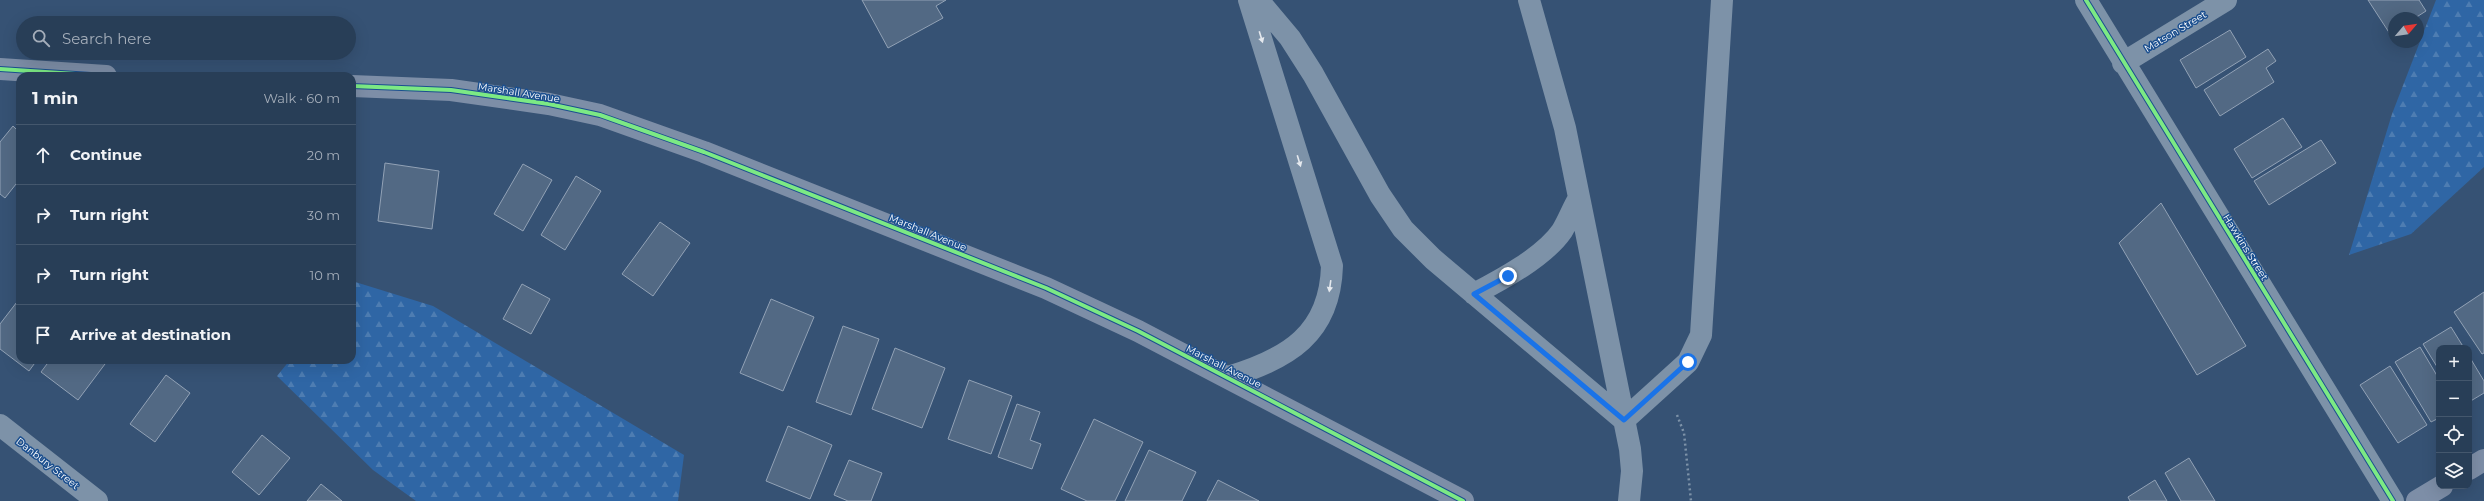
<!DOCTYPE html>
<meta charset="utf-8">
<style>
:root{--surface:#283e57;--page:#30455d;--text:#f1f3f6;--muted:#a5aeba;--line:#44576d}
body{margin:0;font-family:Montserrat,sans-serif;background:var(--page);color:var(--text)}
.controls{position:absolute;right:12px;bottom:12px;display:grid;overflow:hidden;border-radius:8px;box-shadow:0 4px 16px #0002}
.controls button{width:36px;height:36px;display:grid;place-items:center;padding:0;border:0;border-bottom:1px solid var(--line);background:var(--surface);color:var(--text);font:20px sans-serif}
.compass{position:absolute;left:2388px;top:12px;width:36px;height:36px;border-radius:50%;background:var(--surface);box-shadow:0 4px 16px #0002;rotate:61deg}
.stop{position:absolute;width:12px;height:12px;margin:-9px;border:3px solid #1a73e8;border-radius:50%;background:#fff}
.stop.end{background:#1a73e8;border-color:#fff;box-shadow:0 1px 4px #0008}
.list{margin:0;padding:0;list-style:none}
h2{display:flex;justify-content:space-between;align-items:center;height:52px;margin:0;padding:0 16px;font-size:17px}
h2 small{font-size:13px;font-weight:400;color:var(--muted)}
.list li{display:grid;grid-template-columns:26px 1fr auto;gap:12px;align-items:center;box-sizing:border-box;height:60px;padding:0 16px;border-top:1px solid var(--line)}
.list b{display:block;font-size:15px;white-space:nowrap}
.list em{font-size:13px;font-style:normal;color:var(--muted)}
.icon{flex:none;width:22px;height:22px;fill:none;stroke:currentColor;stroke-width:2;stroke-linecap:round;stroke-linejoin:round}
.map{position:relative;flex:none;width:2484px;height:501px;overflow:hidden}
.search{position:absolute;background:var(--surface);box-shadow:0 4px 16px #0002;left:16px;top:16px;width:340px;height:44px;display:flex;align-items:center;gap:10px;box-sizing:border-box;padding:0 14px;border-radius:22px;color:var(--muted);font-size:15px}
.panel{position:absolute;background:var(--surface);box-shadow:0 4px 16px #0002;left:16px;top:72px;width:340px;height:292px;border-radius:12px}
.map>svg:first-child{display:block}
</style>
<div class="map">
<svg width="2484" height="501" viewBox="0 0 2484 501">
<defs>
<pattern id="forest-firs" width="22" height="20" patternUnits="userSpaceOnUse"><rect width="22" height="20" fill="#2f66a5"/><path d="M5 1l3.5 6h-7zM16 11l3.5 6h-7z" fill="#4e7db2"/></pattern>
</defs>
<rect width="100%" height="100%" fill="#365274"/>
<path fill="url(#forest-firs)" d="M2436 0H2484V167L2411 234 2349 255 2392 114Z
M352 281 433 306 684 455 678 501H416L373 470 277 376 290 360H352Z"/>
<path fill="#526984" stroke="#92a2b6" d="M862 0H946L936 6 943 18 888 48Z
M2368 0H2419L2426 11 2415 18H2394V31L2390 34Z
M2230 30 2246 57 2196 88 2180 60Z
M2268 49 2276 61 2266 68 2274 82 2220 116 2204 90Z
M2283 118 2302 147 2252 178 2234 149Z
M13 126 20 133V179L5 198 0 194V142Z
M2321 140 2336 163 2269 205 2254 181Z
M385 163 439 171 432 229 378 221Z
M523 164 552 180 523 231 494 214Z
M576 176 601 191 565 250 541 235Z
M2161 203 2246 346 2197 375 2119 243Z
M660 222 690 243 653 296 622 274Z
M522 284 550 299 531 334 503 319Z
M2484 292V353L2482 354 2454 312Z
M20 298V360H37L29 371 0 349V324Z
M771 299 814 317 783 391 740 373Z
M843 326 879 339 851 415 816 402Z
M2451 327 2464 348H2439V370L2423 344Z
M2420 347 2439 379V418L2431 422 2395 362Z
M895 348 945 368 922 428 872 409Z
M2469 356 2484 381V393L2469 402Z
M50 360H108L78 400 41 372Z
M2390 366 2427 425 2398 443 2360 385Z
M166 375 190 393 155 442 130 424Z
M969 380 1012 396 991 454 948 439Z
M1017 404 1040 412 1030 440 1041 444 1032 469 998 457Z
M1094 419 1143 442 1115 501H1087L1061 489Z
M788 426 832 445 810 499 766 481Z
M262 435 290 458 259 495 232 472Z
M1149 450 1196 472 1182 501H1125Z
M2189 458 2215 501H2181L2165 473Z
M849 460 882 473 871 501H848L834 495Z
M1218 480 1259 501H1207Z
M2155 480 2167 501H2130L2128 497Z
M321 484 342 501H307Z"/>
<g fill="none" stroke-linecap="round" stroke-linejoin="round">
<path stroke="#7d92a8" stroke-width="2.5" stroke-dasharray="2 3" stroke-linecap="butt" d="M1677 415 1684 433 1691 501"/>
<path stroke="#7d92a8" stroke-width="22" d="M1258 0 1290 38 1313 74 1380 195 1403 229 1433 259 1624 420 1688 362 1701 335 1722 0
M1529 0 1565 128 1630 449 1632 471 1629 501
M2086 0 2393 501
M2123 63 2226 0
M1474 294C1501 280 1544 257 1562 231 1568 221 1573 208 1579 198
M1228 377C1288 359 1330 334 1332 266L1249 0
M0 425 97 501"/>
<path stroke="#7d8ea7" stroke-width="22" d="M0 69 106 76
M352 86 451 90 549 104 600 115 704 152 1046 288 1138 331 1463 501
M2469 469 2484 460
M2417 501 2442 486"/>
<g stroke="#1b4f8f" stroke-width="6">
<path id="cycleway" d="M2086 0 2393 501
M0 69 106 76
M352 86 451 90 549 104 600 115 704 152 1046 288 1138 331 1463 501"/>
</g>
<use href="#cycleway" stroke="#7ce984" stroke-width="4"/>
</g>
<defs><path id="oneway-solid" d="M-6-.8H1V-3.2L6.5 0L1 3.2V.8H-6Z"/></defs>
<g fill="#e5e9ee">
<use href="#oneway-solid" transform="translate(1261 37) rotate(73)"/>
<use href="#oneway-solid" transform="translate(1299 161) rotate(73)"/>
<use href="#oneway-solid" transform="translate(1330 286) rotate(98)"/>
</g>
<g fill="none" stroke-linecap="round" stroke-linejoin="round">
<path stroke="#1a73e8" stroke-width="5" d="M1508 276 1474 294 1624 420 1688 362"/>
</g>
<g text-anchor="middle" stroke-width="3" stroke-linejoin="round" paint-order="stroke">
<g font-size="10" fill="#fff" stroke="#1b4f8f">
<text transform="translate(2175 31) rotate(-31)" y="4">Matson Street</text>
<text transform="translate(519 92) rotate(9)" y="4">Marshall Avenue</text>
<text transform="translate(928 232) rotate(22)" y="4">Marshall Avenue</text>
<text transform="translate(2246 247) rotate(58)" y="4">Hawkins Street</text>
<text transform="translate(1224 366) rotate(27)" y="4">Marshall Avenue</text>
<text transform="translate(48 463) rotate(38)" y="4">Danbury Street</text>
</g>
</g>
</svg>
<div class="controls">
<button>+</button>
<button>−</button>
<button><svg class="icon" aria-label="locate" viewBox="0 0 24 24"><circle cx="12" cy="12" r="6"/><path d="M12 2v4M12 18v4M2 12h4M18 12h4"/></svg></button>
<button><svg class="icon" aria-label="layers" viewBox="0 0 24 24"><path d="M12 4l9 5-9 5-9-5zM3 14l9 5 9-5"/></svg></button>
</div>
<svg class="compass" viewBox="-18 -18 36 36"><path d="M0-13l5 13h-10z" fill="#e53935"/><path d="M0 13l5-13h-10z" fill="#a5aeba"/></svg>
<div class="stop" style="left:1688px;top:362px"></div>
<div class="stop end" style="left:1508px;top:276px"></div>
<div class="search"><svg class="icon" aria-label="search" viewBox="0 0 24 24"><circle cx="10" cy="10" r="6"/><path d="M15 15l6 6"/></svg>Search here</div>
<section class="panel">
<h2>1 min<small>Walk · 60 m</small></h2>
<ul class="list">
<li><svg class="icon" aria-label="ahead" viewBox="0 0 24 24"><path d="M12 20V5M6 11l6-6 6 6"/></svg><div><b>Continue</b></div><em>20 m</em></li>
<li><svg class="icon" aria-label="right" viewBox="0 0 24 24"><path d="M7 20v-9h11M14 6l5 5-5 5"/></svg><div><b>Turn right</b></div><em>30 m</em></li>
<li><svg class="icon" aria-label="right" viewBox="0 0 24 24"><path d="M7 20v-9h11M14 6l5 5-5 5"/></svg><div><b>Turn right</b></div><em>10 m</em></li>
<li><svg class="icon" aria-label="arrive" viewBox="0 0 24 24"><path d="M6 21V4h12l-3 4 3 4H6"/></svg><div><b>Arrive at destination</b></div></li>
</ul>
</section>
</div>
